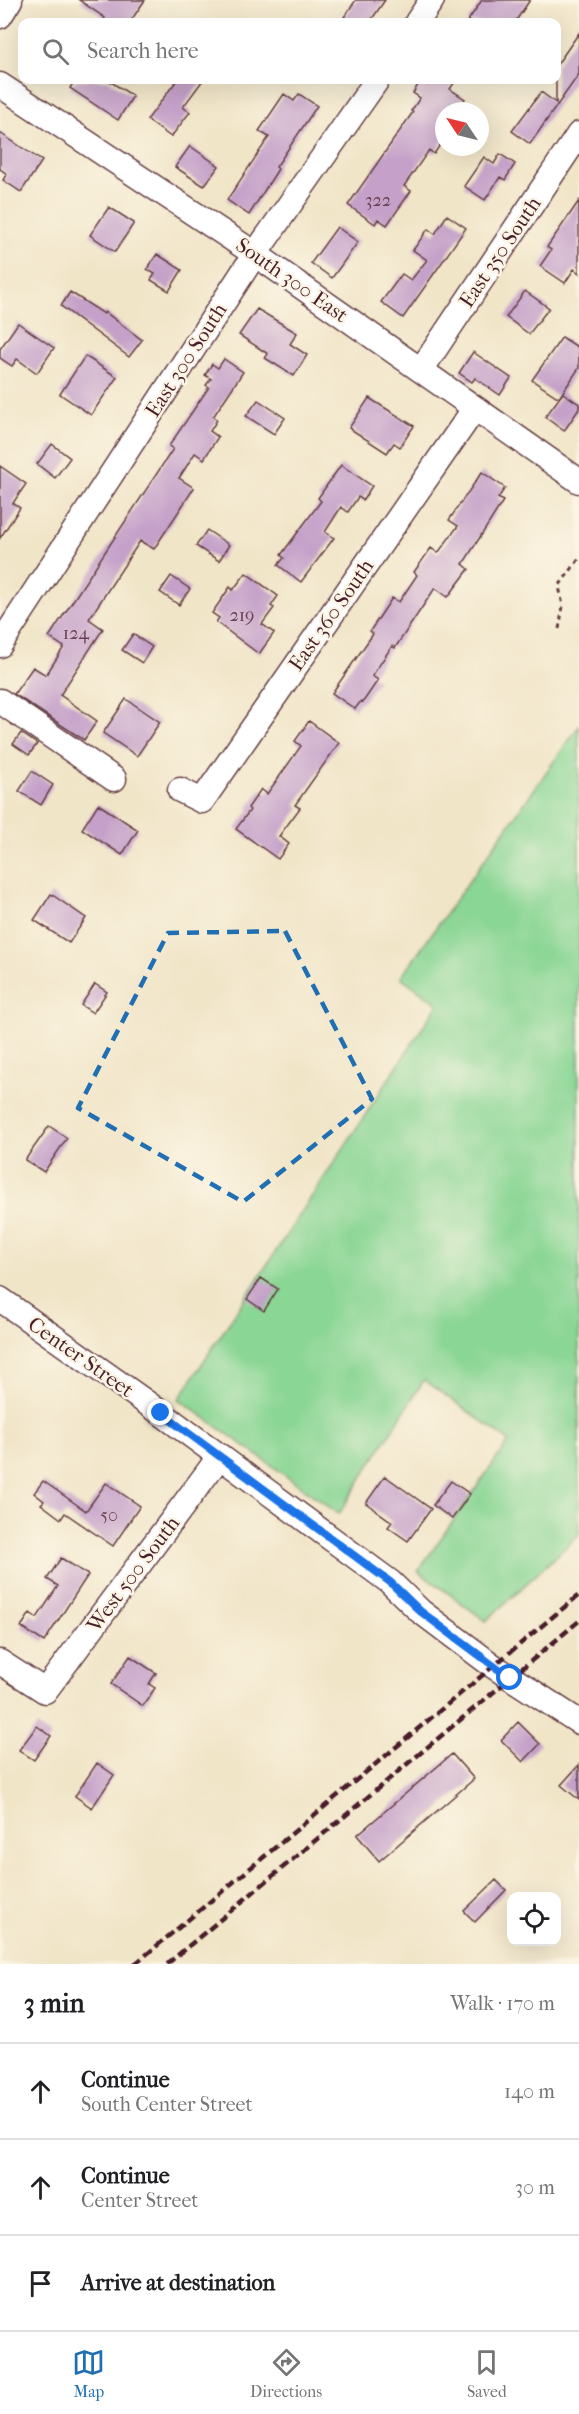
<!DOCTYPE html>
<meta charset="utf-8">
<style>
:root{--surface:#fff;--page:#f6f6f6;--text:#202124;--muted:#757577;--line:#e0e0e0;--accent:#1f6fb2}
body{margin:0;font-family:"IM FELL French Canon",serif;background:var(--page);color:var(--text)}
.controls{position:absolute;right:18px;bottom:18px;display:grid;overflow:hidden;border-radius:12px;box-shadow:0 6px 24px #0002}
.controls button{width:54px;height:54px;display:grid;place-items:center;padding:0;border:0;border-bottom:2px solid var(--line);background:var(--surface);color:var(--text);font:30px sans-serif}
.compass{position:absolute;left:435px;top:102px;width:54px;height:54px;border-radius:50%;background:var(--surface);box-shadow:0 6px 24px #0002;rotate:305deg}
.stop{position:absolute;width:18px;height:18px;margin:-14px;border:4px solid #1a73e8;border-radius:50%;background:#fff}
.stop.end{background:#1a73e8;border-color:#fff;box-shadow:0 2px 6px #0008}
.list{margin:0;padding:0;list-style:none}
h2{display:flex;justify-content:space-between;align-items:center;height:78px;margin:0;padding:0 24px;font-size:26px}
h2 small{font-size:20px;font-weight:400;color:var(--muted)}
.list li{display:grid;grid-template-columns:39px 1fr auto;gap:18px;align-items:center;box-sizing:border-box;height:96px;padding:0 24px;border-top:2px solid var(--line)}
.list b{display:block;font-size:22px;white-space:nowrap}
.list p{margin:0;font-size:20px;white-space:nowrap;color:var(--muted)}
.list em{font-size:20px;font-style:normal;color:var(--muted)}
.icon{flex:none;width:33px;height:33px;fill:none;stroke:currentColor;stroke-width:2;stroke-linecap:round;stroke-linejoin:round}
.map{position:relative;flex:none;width:579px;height:1964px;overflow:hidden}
.search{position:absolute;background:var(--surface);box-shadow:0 6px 24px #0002;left:18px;right:18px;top:18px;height:66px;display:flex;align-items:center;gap:15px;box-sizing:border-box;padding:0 21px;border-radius:12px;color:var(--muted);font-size:22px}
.sheet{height:366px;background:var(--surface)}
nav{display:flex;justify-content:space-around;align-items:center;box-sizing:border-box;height:84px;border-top:2px solid var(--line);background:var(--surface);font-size:16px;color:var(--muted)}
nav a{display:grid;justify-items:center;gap:3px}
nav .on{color:var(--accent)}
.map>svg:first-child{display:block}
</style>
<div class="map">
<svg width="579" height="1964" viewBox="0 0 579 1964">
<rect width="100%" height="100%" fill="#fcf5e5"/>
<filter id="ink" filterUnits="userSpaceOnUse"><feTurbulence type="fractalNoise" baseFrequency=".0167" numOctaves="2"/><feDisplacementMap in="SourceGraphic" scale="12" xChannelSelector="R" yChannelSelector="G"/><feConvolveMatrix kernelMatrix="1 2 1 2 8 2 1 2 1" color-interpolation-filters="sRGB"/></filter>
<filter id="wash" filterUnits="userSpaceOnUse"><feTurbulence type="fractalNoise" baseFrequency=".008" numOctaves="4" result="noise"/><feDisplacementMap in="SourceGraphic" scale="24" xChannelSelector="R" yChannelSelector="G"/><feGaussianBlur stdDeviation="1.35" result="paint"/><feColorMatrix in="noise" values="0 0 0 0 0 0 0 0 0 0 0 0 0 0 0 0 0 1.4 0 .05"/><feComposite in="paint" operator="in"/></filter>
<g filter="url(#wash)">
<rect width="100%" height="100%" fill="#f1e5c8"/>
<path fill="#8ad694" stroke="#6a7a60" stroke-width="1.5" d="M579 726V1535L486 1621 418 1571 509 1441 424 1380 339 1514 179 1399 438 1004 401 977Z"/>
<g id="blocks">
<path fill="#c5a1c9" d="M79 0H145L130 22H102L105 18Z
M356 0H385L370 22H352L344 17Z
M482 0H530L515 22H467Z
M579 33V74L530 144 512 131 541 92 556 103V66Z
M75 80H108L133 96 118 120 70 88Z
M177 80H203L183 107 190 112 171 137 147 120Z
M421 80 428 85 432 80H456L450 89 465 99 457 111H444V139L434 154 429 150 404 186 411 191 387 225 378 219 375 224 348 205 413 112 411 111 420 98 413 93Z
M284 94 294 101 299 94 317 106 276 167 278 169 249 215 227 200 269 137 259 131Z
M0 133 42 161 21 192 3 180 7 174 0 169Z
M190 146 219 166 204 186 175 167Z
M500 154 515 164 505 180 500 177 485 200 464 186 484 157 494 164Z
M579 201V273L574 269 565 283 540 266 551 250 547 247Z
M109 207 134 223 115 252 90 235Z
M447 215 466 228 403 318 381 302 402 274 411 280 427 260 413 250 428 229 435 234Z
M337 227 358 242 332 278 311 263Z
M157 254 182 270 169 291 151 280 155 274 147 269Z
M525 291 549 308 529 334 506 317Z
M70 292 104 314 105 312 142 340 129 357 61 306Z
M257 309 297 333 290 344 307 355 294 376 265 358 268 354 239 335Z
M18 323 54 348 37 373 17 359 12 366 0 358V349Z
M562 337 579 348V368L559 398 532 380Z
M473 352 511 378 500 395 475 378 472 382 459 373Z
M85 356 117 377 91 415 60 394Z
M224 359 243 372 213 417 217 420 210 431 218 437 204 459 195 453 179 478 194 488 154 549 140 541 89 619 103 629 60 695 97 721 84 740 14 694 33 667 46 675 64 647 49 637 173 449 169 446 209 387 206 385 211 379 205 375 212 364 218 368Z
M563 393 579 404V409L564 431 545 417Z
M369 398 414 426 400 447 394 443 387 453 349 428Z
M258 400 285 418 274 434 246 416Z
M52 444 70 458 55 478 37 464Z
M341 465 372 486 363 500 358 497 348 512 341 507 325 532 334 538 301 582 278 565 284 558 281 555 321 501 318 498Z
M0 466 26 484 13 503 20 508 0 538Z
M482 472 505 488 498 498 503 501 463 564 469 569 448 597 435 588 395 648 392 646 372 676 378 680 363 702 361 701 355 709 332 693 373 634 370 631 392 598 399 602 417 575 414 572 431 548 438 553 458 526 449 520Z
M207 530 229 545 219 561 196 546Z
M246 573 278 596 271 606 274 608 262 624 274 633 259 654 216 622 219 618 212 613 230 587 233 590Z
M171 576 190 589 179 605 160 592Z
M133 634 152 647 142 663 122 650Z
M126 699 160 722 137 756 103 733Z
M309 721 339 743 295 805 300 808 279 836 289 844 278 859 236 829 250 810 248 808 261 789 267 794 301 746 295 741Z
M21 733 37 744 29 755 13 744Z
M32 771 53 785 41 805 19 791Z
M98 804 138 830 122 855 82 829Z
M51 894 86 918 69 943 34 920Z
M95 984 107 992 93 1013 81 1005Z
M49 1126 67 1138 44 1172 25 1160Z
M261 1278 278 1289 264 1311 247 1299Z
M385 1476 431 1509 408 1541 388 1527 392 1522 366 1503Z
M43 1481 86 1511 106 1483 140 1506 113 1546 65 1513 61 1519 41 1504 44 1501 34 1493Z
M451 1481 470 1494 452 1519 433 1505Z
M61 1558 88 1575 44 1642 21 1627 30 1613 37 1618 58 1586 47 1579Z
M130 1656 156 1673 149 1684 155 1688 143 1706 111 1684Z
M518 1722 540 1744 523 1762 501 1740Z
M37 1726 51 1736 34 1760 19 1750Z
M452 1754 474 1779 379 1861 357 1835Z
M97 1763 114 1775 92 1808 75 1796Z
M579 1765V1800L561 1785Z
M496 1880 506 1890 475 1922 464 1911Z"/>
</g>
</g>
<g filter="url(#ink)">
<use href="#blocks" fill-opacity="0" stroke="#633d43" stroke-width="1.5"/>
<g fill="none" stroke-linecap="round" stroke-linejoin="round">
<g stroke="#633d43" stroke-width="27">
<path id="minor" d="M0 16 10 0
M417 22 432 0
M0 85 255 254 579 481
M421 370 579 134
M0 645 255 254 377 80
M0 701 114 779
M180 790 202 801 475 408
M0 1299 161 1413 390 1582 420 1611 493 1666 579 1722
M0 1662 45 1691 220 1456"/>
</g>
<path stroke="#633d43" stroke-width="3" stroke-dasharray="4.5 4.5" stroke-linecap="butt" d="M559 629 563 606 559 586 579 559"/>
<use href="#minor" stroke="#fff" stroke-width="24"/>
<path stroke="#4a1f2b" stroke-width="4.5" stroke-dasharray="9 4.5" stroke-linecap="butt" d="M135 1964 579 1595
M167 1964 579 1621"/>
</g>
</g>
<g fill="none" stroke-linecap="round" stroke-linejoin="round" filter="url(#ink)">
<path stroke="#1a73e8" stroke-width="8" d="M161 1413 390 1582 420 1611 510 1678"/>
</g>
<path fill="none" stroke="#1f6fb2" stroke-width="4.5" stroke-dasharray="12 8" stroke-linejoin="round" d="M285 931 372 1099 243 1202 78 1108 168 933Z"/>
<g text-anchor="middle" stroke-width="5" stroke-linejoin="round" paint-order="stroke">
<g font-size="18" fill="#694052">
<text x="378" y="206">322</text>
<text x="242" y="621">219</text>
<text x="76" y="639">124</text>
<text x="109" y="1521">50</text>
</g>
<g font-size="21" fill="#4a1f2b" stroke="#fcf5e5">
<text transform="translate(500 252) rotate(-56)" y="7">East 350 South</text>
<text transform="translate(292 280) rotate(35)" y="7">South 300 East</text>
<text transform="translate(186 360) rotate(-57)" y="7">East 300 South</text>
<text transform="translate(331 615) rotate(-55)" y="7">East 360 South</text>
<text transform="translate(81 1357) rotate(35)" y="7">Center Street</text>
<text transform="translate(133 1574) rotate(-53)" y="7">West 500 South</text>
</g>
</g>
</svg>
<div class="controls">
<button><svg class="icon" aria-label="locate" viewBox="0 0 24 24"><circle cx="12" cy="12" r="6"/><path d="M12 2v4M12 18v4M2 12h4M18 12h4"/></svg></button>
</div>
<svg class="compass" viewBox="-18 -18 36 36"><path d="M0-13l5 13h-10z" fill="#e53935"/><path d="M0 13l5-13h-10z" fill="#757577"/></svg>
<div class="stop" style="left:510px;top:1678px"></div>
<div class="stop end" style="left:161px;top:1413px"></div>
<div class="search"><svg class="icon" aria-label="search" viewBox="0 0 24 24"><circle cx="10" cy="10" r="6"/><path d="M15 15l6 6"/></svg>Search here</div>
</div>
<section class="sheet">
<h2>3 min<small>Walk · 170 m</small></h2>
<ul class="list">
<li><svg class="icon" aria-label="ahead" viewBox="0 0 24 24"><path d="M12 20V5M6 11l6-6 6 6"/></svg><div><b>Continue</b><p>South Center Street</p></div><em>140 m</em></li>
<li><svg class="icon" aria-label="ahead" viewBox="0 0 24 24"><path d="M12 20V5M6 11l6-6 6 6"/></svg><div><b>Continue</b><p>Center Street</p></div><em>30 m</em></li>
<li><svg class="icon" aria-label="arrive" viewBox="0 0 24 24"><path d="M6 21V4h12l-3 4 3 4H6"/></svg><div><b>Arrive at destination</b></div></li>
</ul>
</section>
<nav>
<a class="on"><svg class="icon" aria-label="map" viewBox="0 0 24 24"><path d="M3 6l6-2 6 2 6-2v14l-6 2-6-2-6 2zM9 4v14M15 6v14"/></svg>Map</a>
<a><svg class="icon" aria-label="directions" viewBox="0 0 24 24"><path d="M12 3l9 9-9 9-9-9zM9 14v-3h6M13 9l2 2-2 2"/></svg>Directions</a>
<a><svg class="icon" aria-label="saved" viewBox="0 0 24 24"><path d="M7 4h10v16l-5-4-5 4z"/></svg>Saved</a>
</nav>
